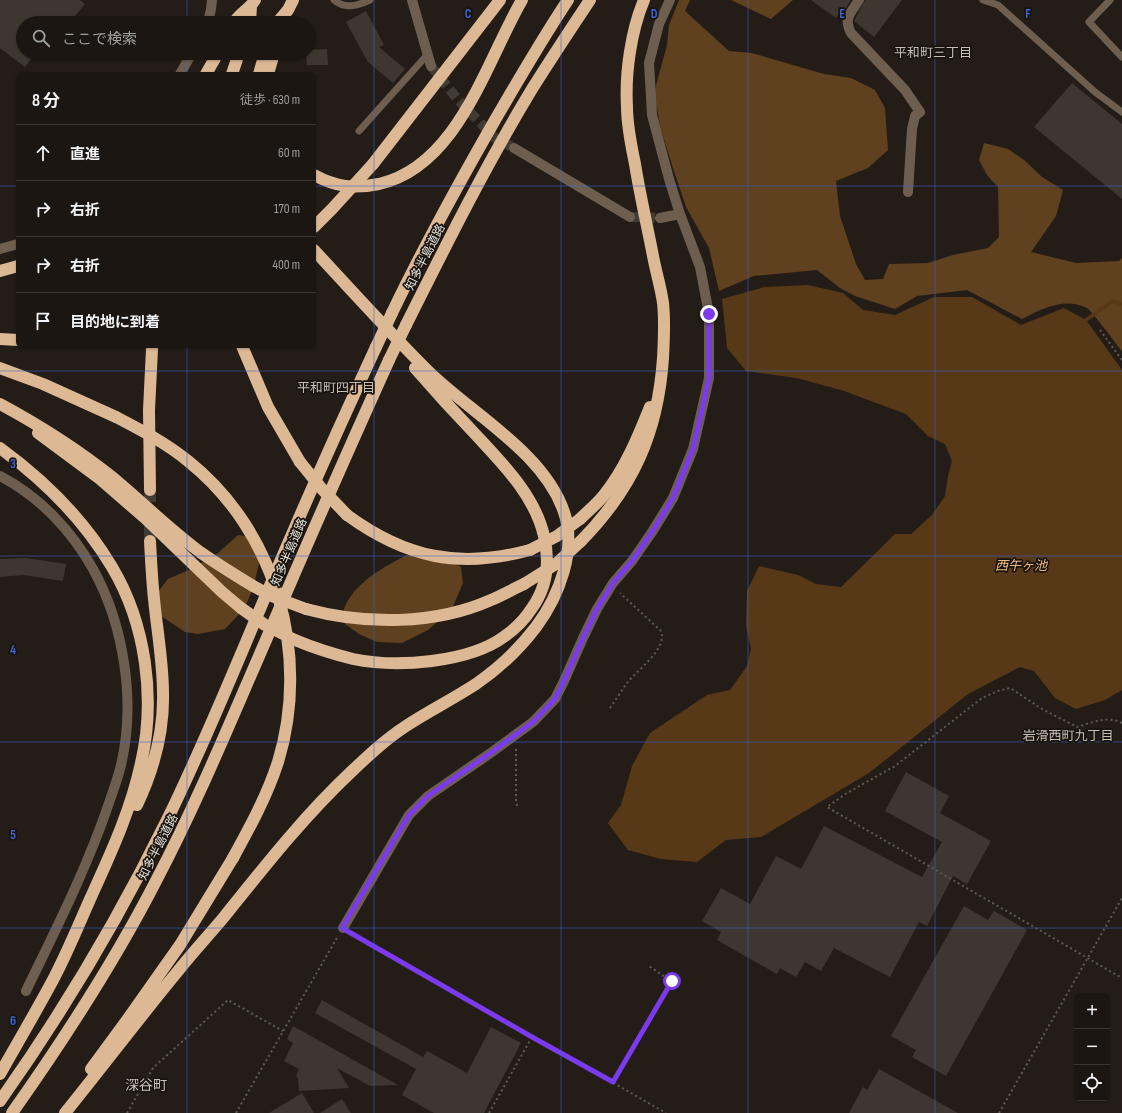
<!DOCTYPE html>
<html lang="ja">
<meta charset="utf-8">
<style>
:root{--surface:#1b1611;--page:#28231f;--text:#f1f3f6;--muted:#a09f9f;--line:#393531}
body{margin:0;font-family:"Sofia Sans Condensed","Noto Sans JP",sans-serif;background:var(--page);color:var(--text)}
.controls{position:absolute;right:12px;bottom:12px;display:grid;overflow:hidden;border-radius:6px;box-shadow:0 1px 3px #0004}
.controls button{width:36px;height:36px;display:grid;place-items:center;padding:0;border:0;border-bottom:1px solid var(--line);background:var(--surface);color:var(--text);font:20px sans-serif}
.stop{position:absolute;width:12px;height:12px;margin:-9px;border:3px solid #7c3aed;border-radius:50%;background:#fff}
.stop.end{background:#7c3aed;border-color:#fff;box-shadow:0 1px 4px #0008}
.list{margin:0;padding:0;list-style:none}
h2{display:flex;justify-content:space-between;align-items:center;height:52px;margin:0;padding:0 16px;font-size:17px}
h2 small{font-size:13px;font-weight:400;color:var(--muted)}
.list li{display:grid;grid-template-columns:26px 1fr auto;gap:12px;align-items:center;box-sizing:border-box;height:56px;padding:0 16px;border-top:1px solid var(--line)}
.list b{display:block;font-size:15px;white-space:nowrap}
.list em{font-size:13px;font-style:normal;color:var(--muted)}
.icon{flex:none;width:22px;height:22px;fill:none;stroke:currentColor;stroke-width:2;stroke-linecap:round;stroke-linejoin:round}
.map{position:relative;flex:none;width:1122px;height:1113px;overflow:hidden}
.search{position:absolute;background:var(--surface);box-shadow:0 1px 3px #0004;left:16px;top:16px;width:300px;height:44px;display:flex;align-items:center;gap:10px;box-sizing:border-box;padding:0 14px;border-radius:22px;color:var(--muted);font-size:15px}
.panel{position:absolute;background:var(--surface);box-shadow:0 1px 3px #0004;left:16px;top:72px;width:300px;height:276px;border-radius:6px}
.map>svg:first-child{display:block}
</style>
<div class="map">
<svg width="1122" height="1113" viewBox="0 0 1122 1113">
<rect width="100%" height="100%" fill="#241d17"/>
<path fill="#5f401f" d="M679 0H690L685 11 729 51 752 53 824 74 851 78 875 90 885 108 888 150 868 168 836 181 840 216 856 264 865 280 883 279 889 264 928 263 953 255 988 248 999 237 998 187 987 175 979 160 984 143 1008 149 1024 160 1042 177 1063 190 1056 216 1031 252 1076 263 1119 261 1122 258V351C1116 344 1092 311 1087 308 1064 297 1042 309 1022 319L967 290 917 296 895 309 855 296 840 288 817 270 754 276 719 291 709 248 686 207 673 168 661 130 654 93 667 45 669 25Z
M731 0H793L771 19Z
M238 535 253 537 262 551 253 589 244 609 225 629 198 634 185 632 158 614 157 593 168 579 189 570 218 553Z
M409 554H437L461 567 463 583 452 609 428 630 402 643 377 642 359 634 345 624C344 619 343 611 345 606 357 581 385 566 409 554Z"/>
<path fill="#573917" d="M808 285 843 293 863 310 895 315 934 297H972L1021 325 1064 308 1086 320 1122 370V690L1105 700 1076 709 1055 698 1034 671 1020 667 968 694 869 773 761 837 726 840 697 862 661 859 628 850 608 823 621 805 632 766 650 733 707 695 730 690 747 666 751 649 746 625 747 591 759 566 798 575 816 584 841 587 895 534H911L932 515 945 496 948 476 952 461 945 444 928 436 906 414 844 391 797 378 746 371 727 348 722 299 765 287Z"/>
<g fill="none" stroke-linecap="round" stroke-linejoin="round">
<path stroke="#573917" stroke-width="3.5" d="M1086 320 1113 301 1122 304"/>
</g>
<path fill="#3e3730" d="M0 0H80L85 4 69 23H23V53H35L25 67 0 48Z
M811 0H851L843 13 841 11 836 18Z
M865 0H902L874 37 854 21Z
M366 11 384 45 379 47 405 69 393 83 368 62 346 22Z
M327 49 328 65H307L306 53H309V50Z
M1072 83 1122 124V199L1034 127Z
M26 558 66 564 63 581 23 575 0 577V559Z
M906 772 949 796 940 813 991 841 967 884 953 876 927 926 919 922 890 977 834 948 821 971 805 962 796 977 780 968 777 974 717 940 721 932 702 921 721 888 750 904 776 856 801 869 824 826 922 877 942 842 885 811Z
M964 906 988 920 994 911 1027 930 946 1076 912 1057 916 1050 891 1036Z
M322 1000 423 1057 427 1051 467 1073 491 1027 521 1043 484 1113H434L402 1095 416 1069 315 1013Z
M293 1026 398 1085 370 1086 337 1068 349 1088 299 1091 298 1078 296 1076 299 1069 284 1061 293 1043 287 1039Z
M879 1069 958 1113H849L863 1087 867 1090Z
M302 1093 314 1113H269Z
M342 1099 351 1113H320Z"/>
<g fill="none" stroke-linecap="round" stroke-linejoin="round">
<path stroke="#413b35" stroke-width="10" stroke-dasharray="10 5" stroke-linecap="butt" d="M431 66 458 100 495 138 514 148
M630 217 660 218"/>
<path stroke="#413b35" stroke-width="12" stroke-dasharray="12 6" stroke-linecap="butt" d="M150 490V541"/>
<path stroke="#605a55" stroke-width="2" stroke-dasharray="2 3" stroke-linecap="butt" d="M1100 330 1122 360
M610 708C616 700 621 691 627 683 637 670 668 649 661 631L620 593
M1122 723C1107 715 1091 723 1077 727L1042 709 1010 688 998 691 982 698 895 766 847 793 827 807 1122 978
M516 749V803L518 807
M353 934 666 1113
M613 1082 671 981 649 966
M127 1113 153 1068 228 1000 283 1031
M236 1113 338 936
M489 1113 532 1037
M999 1113 1122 898"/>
<path stroke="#6d5e50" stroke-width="7" d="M334 0C345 10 359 5 370 0
M983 0 998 5 1095 92 1122 112
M1110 0 1089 22 1122 57
M359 131 428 54"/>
<path stroke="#6d5e50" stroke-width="10" d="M412 0 431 66
M859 0C851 13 843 18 851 33L905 90 920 112 915 116 912 129 908 192
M208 23 211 9 212 0
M180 74 192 53
M514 148 630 217
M660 218 680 214
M0 249 18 244
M0 476C39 496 72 531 93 569 124 625 136 702 121 765 118 778 113 791 109 803 87 868 56 929 26 991
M343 928 409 815 428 796 492 752 533 722 555 699 564 681 583 638 597 609 613 583 632 561 652 532 673 498 693 449 709 378V314L700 267 680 214 669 179 652 115 649 63 659 24 670 0"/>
<path stroke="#dcb894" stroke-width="12" d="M234 23C239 13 249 10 255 0
M250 23 251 6
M277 23 288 10 293 0
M206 74 218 53
M232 74 239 53
M259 74 265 53
M268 74 274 53
M373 164 500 0
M314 175C336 187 354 189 379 184 458 166 486 62 522 0
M0 271 18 266
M392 313C424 246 459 183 495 120 519 79 542 39 568 0
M406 325C446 245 486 165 532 89 551 59 570 30 590 0
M0 339 18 340
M242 346 268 407 300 462
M0 368 43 384 116 417
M0 404C39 425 77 449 112 477 141 501 169 529 200 552 217 564 235 575 253 586
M38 433 100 479 145 518 222 592 241 608
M0 448C44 480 84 520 112 567 146 624 156 699 141 763 131 810 111 853 91 897 79 924 68 951 54 978 37 1010 18 1042 0 1074
M150 490 149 410 152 349
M347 515C406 558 459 569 530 550
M580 519C588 511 597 504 604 495 625 469 638 437 650 407
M581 541C633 488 658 433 663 358 664 340 665 321 663 303 661 288 656 272 653 256 647 225 640 195 635 164 631 145 627 126 627 107 625 73 631 31 644 0
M306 609C365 625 435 625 491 600 503 595 513 589 524 584
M295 640C314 648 333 654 353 659 396 668 469 663 505 636 515 629 525 619 532 608 547 587 550 562 544 536 535 496 503 464 476 435 455 413 435 391 415 368
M137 805C153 771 164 732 163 693 163 662 157 630 154 599 152 580 151 560 150 541
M91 1069 127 1020 180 945 233 858
M0 1101C63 1012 119 918 167 820 203 747 234 670 266 595 301 512 338 429 376 347
M12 1113C65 1038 115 961 157 879 198 801 231 720 266 640 306 546 347 453 389 360
M65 1113C103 1066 140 1017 178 971 193 952 209 935 224 917 264 867 305 815 352 771 369 755 386 739 406 726 429 711 453 699 476 684 498 669 520 648 536 627 559 596 577 550 564 512 544 452 470 413 427 370 388 331 351 290 314 250"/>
<path stroke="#dcb894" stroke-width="12" d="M314 227 332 209 373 164
M376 347 392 313
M389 360 406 325
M116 417C141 430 166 443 188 461 276 531 311 654 278 762 267 796 250 827 233 858
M300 462 322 489 347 515
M530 550 557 536 580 519
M524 584 556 564 581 541
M253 586 274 597 306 609
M241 608 265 625 293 639"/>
</g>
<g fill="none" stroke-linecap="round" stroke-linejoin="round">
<path stroke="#7c3aed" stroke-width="5" d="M672 981 613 1082 532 1037 342 928 409 815 428 796 492 752 533 722 555 699 564 681 583 638 597 609 613 583 632 561 652 532 673 498 693 449 709 378V314"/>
</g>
<path fill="none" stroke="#3b64d9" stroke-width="1" stroke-opacity="0.55" d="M187 0V23M374 0V1113M561 0V1113M748 0V1113M935 0V1113M187 53V74M0 186H18M314 186H1122M187 346V1113M0 371H1122M0 556H1122M0 742H1122M0 928H1122"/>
<g text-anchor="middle" stroke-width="3.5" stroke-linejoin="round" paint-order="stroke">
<g font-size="12" fill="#e8e4e0" stroke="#1a140e">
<text transform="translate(425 257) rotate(-63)" y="4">知多半島道路</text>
<text transform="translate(289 552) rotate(-67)" y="4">知多半島道路</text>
<text transform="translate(158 847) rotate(-63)" y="4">知多半島道路</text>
</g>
<g font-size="13" fill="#c7beb6" stroke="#1a140e">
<text x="933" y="57">平和町三丁目</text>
<text x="336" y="392">平和町四丁目</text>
<text x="1068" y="740">岩滑西町九丁目</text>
</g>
<g font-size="13" font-style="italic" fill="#f0ba83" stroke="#1a140e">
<text x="1021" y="570">西午ヶ池</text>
</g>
<g font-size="14" fill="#c7beb6" stroke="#1a140e">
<text x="146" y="1090">深谷町</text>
</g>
</g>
<g font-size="13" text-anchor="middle" font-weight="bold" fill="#3b64d9" stroke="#1a140e" stroke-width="3.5" stroke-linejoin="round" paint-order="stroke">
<text x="468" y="18">C</text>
<text x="654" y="18">D</text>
<text x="842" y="18">E</text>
<text x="1028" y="18">F</text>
<text x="13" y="468">3</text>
<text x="13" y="654">4</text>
<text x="13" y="839">5</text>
<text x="13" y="1025">6</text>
</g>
</svg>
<div class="controls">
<button>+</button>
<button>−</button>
<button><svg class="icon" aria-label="locate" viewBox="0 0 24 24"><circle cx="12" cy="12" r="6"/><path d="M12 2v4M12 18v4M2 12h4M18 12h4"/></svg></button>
</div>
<div class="stop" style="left:672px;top:981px"></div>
<div class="stop end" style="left:709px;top:314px"></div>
<div class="search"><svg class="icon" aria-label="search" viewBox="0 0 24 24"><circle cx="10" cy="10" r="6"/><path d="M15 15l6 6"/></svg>ここで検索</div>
<section class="panel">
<h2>8 分<small>徒歩 · 630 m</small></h2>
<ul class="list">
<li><svg class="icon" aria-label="ahead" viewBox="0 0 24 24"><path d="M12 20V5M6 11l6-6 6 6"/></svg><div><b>直進</b></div><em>60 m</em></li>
<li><svg class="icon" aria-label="right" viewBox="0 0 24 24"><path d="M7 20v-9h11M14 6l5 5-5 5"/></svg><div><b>右折</b></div><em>170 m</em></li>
<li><svg class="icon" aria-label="right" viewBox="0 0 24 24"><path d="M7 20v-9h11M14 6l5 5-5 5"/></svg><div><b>右折</b></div><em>400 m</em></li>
<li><svg class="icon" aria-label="arrive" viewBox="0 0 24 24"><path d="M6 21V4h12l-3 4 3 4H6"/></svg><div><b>目的地に到着</b></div></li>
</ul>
</section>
</div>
